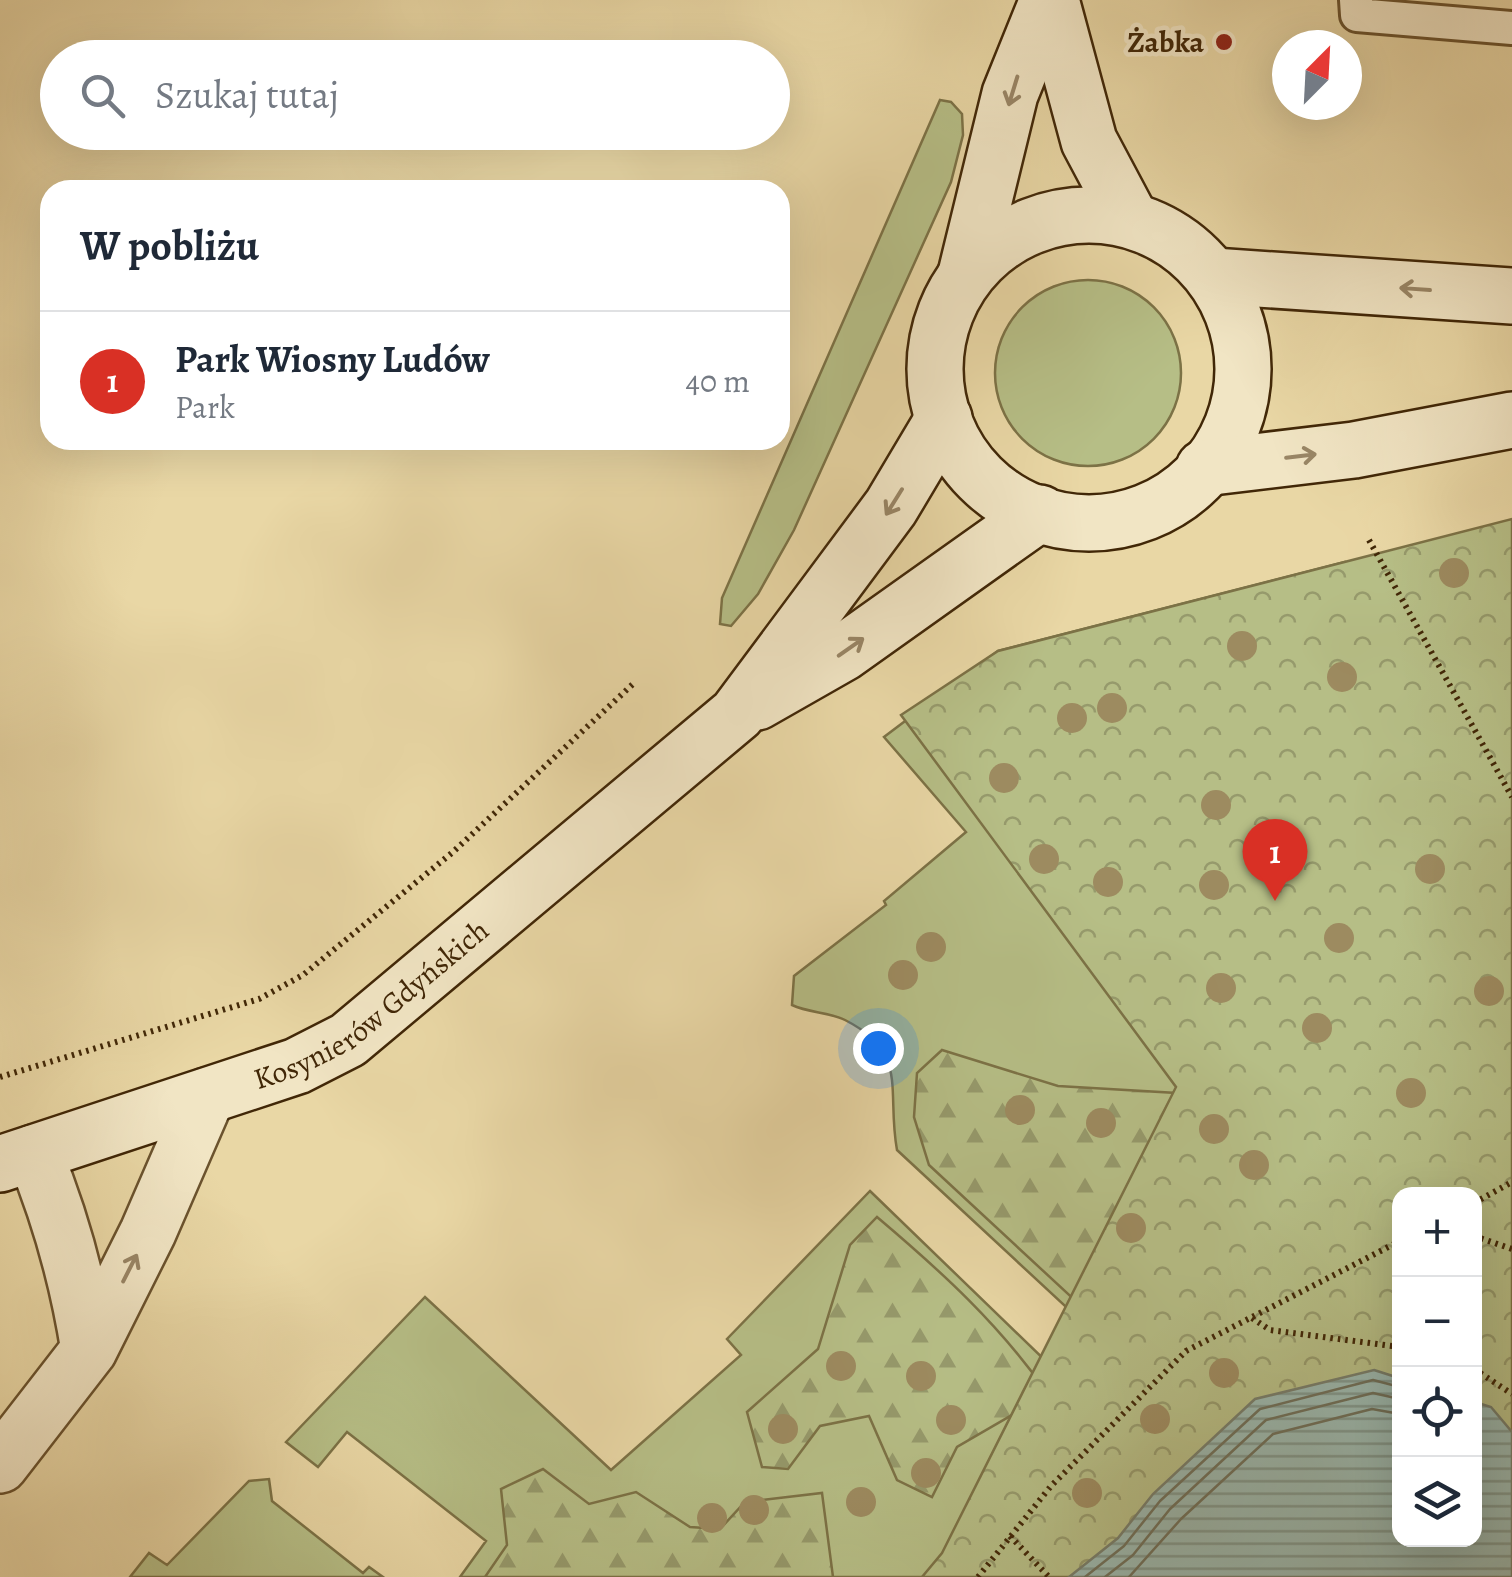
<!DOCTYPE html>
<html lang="pl">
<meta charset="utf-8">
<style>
:root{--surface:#fff;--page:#f2f2f3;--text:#1f2937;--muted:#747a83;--line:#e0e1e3;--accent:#d93025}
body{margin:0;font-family:Alegreya,serif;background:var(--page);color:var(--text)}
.controls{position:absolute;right:30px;bottom:30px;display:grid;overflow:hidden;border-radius:20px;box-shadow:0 10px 40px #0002}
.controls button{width:90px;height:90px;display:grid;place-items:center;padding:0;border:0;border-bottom:2px solid var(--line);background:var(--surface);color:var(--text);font:50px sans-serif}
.compass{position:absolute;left:1272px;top:30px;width:90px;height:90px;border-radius:50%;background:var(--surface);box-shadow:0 10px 40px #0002;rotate:24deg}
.you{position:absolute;left:878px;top:1048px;width:35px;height:35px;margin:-25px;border:8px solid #fff;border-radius:50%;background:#1a73e8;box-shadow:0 0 0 15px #1a73e833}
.badge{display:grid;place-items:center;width:65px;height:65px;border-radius:50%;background:var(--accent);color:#fff;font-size:32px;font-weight:700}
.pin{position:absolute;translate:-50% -82px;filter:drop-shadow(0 2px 5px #0008)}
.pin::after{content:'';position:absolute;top:52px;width:35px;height:30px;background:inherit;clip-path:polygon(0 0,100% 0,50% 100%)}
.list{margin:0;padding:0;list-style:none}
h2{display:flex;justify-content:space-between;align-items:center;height:130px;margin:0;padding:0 40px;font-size:42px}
h2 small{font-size:32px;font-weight:400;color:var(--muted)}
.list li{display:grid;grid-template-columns:65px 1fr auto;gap:30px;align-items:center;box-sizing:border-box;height:140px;padding:0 40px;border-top:2px solid var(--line)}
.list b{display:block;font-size:38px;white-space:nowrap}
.list p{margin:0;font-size:32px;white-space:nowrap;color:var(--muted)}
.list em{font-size:32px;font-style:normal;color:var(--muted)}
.icon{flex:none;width:55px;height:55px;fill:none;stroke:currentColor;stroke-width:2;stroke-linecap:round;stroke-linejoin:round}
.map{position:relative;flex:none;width:1512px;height:1577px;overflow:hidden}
.search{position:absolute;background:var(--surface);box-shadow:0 10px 40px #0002;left:40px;top:40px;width:750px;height:110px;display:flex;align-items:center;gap:25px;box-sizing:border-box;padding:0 35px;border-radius:55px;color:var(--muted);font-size:38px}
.panel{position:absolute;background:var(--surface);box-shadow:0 10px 40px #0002;left:40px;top:180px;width:750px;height:270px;border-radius:30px}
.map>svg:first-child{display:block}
</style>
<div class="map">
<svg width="1512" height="1577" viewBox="0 0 1512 1577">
<defs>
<pattern id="forest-firs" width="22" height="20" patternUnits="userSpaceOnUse" patternTransform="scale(2.5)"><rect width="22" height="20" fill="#b6be86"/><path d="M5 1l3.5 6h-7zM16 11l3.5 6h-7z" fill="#969a6c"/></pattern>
<pattern id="park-crowns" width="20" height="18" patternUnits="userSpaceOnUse" patternTransform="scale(2.5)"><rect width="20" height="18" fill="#b6be86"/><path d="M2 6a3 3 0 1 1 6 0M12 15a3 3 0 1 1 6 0" fill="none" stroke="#969a6c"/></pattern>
<pattern id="water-rules" width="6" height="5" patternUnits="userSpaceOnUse" patternTransform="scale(2.5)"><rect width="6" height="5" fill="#9ab8af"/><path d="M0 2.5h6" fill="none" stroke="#7f968c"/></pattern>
</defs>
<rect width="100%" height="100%" fill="#e9d7a5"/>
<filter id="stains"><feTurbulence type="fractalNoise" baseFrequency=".002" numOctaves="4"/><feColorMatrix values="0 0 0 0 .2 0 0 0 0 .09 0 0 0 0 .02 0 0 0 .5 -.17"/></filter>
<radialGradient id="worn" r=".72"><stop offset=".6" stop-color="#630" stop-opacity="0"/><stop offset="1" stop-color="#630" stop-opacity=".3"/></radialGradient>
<path fill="#b6be86" stroke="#7c7246" stroke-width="2.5" d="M940 100 951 102 962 114 963 135 951 182 794 530 758 594 731 626 720 624 722 598Z
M995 373a93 93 0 1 1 186 0a93 93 0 1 1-186 0Z
M1345 562 1512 847 1400 1194 1120 1357 897 1150C886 1090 910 1053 845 1020 829 1012 809 1013 792 1005L794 976 886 905 884 901 966 832 884 737 998 651Z
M870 1191 1086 1400 955 1577H460L486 1541 347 1432 318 1467 286 1442 425 1297 611 1470 741 1355 727 1339Z
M269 1479 272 1501 363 1573 369 1567 383 1577H130L149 1553 167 1565 249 1481Z"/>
<path fill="url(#forest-firs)" stroke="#7c7246" stroke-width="2.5" d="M942 1050 1058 1086 1244 1097 1122 1344 929 1165 914 1117 917 1073Z
M877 1217C942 1272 999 1324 1048 1394L957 1447 932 1497 897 1480 869 1416 820 1426 788 1469 762 1467 747 1412 818 1349 850 1245Z
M543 1469 589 1504 636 1492 690 1527 720 1529 745 1502 822 1493 833 1577H485L507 1545 501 1489Z"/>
<path fill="url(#park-crowns)" stroke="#7c7246" stroke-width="2.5" fill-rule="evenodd" d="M1512 519V1577H922L942 1553 1176 1087 901 715 998 651ZM1400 1194H1474V1540H1400Z"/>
<path fill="url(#water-rules)" stroke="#767e6c" stroke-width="2.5" d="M1374 1370 1399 1378 1400 1540H1474L1475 1402 1491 1407 1512 1432V1577H1069L1118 1538 1153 1494 1255 1399Z"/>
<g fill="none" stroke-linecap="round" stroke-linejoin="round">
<path stroke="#6e705b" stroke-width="2.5" d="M1085 1577 1124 1546 1160 1501 1260 1409 1373 1380 1400 1387
M1105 1577 1133 1555 1170 1509 1266 1420 1373 1393 1400 1399
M1129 1577 1181 1519 1273 1434 1372 1409 1400 1414"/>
<g stroke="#6b532e" stroke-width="38">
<path id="lane" d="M1356 0 1357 15 1512 28"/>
</g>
<g stroke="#6b532e" stroke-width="60">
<path id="street" d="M34 1153C61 1218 78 1280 89 1350
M0 1465 89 1350 148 1232 207 1096"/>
</g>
<g stroke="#412707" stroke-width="60">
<g id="secondary">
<path d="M1051 0 1089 141 1131 220"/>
<circle cx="1089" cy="369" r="154"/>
<path d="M966 274 1010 94 1048 0"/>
<path d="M1213 276 1512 296"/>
<path d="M1204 468 1354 450 1512 420"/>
<path d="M757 702 843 653 1040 513"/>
<path id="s1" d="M0 1164 297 1066 348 1040 737 714 891 507 944 418"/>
</g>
</g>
<path stroke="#412707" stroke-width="6" stroke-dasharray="2.5 5" stroke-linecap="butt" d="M1369 540 1512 797
M0 1077 259 999 303 975 453 852 634 683
M1474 1203 1512 1182
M1474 1236 1512 1249
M1252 1318 1270 1330 1400 1347
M1474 1369 1512 1394
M1010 1536 1049 1577
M978 1577 1051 1486 1186 1351 1400 1241"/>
<use href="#lane" stroke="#f1e5c4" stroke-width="32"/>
<use href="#street" stroke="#f1e5c4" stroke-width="55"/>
<use href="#secondary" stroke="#f1e5c4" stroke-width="55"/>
</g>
<g fill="#9d8b60">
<circle cx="1454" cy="573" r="15"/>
<circle cx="1242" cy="646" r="15"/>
<circle cx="1342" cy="677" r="15"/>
<circle cx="1112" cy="708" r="15"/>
<circle cx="1072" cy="718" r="15"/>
<circle cx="1004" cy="778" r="15"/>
<circle cx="1216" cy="805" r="15"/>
<circle cx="1044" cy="859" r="15"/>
<circle cx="1430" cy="869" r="15"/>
<circle cx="1108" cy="882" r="15"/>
<circle cx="1214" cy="885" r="15"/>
<circle cx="1339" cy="938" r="15"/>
<circle cx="931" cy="947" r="15"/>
<circle cx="903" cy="975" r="15"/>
<circle cx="1221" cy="988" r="15"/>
<circle cx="1489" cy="991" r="15"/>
<circle cx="1317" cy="1028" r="15"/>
<circle cx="1411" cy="1093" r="15"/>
<circle cx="1020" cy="1110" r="15"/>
<circle cx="1101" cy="1123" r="15"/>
<circle cx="1214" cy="1129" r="15"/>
<circle cx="1254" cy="1165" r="15"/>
<circle cx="1131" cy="1228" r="15"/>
<circle cx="841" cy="1366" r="15"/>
<circle cx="1224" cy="1373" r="15"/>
<circle cx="921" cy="1376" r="15"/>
<circle cx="1155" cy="1419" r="15"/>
<circle cx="951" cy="1420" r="15"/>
<circle cx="783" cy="1429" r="15"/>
<circle cx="926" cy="1473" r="15"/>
<circle cx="1087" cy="1493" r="15"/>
<circle cx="861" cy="1502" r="15"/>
<circle cx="754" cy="1510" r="15"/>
<circle cx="712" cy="1518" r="15"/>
</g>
<defs><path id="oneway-shaft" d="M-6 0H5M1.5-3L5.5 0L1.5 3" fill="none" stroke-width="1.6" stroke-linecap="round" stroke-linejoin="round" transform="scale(2.5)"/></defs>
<g stroke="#998666">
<use href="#oneway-shaft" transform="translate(1013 91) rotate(107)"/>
<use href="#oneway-shaft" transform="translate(1415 289) rotate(-176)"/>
<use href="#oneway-shaft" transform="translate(1301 456) rotate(-7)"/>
<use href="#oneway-shaft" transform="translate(894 502) rotate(122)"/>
<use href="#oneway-shaft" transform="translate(851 647) rotate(-35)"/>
<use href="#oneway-shaft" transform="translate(130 1268) rotate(-63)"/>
</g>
<circle fill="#8f2418" stroke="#f1e5c4" stroke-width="4" cx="1224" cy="42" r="10"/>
<g text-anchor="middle" stroke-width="9" stroke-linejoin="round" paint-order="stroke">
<g font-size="30" font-weight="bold" fill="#412707" stroke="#f1e5c4" text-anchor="end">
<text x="1204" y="52">Żabka</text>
</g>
<g font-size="30" fill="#412707" stroke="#f1e5c4">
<text dy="10" stroke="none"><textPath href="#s1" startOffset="408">Kosynierów Gdyńskich</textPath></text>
</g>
</g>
<rect width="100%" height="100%" filter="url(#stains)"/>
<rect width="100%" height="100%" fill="url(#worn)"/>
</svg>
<div class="controls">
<button>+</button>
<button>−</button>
<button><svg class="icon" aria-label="locate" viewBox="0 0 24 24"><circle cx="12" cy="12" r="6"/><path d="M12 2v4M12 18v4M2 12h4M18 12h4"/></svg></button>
<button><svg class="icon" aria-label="layers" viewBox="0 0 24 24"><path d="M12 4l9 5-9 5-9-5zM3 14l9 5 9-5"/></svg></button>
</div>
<svg class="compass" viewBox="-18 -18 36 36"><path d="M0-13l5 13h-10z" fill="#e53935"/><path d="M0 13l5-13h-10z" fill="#747a83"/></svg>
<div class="you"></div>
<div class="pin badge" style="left:1275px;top:901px">1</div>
<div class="search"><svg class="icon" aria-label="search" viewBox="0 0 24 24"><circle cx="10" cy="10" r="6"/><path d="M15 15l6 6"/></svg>Szukaj tutaj</div>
<section class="panel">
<h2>W pobliżu<small></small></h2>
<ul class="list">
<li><span class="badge">1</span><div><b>Park Wiosny Ludów</b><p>Park</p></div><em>40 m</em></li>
</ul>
</section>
</div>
